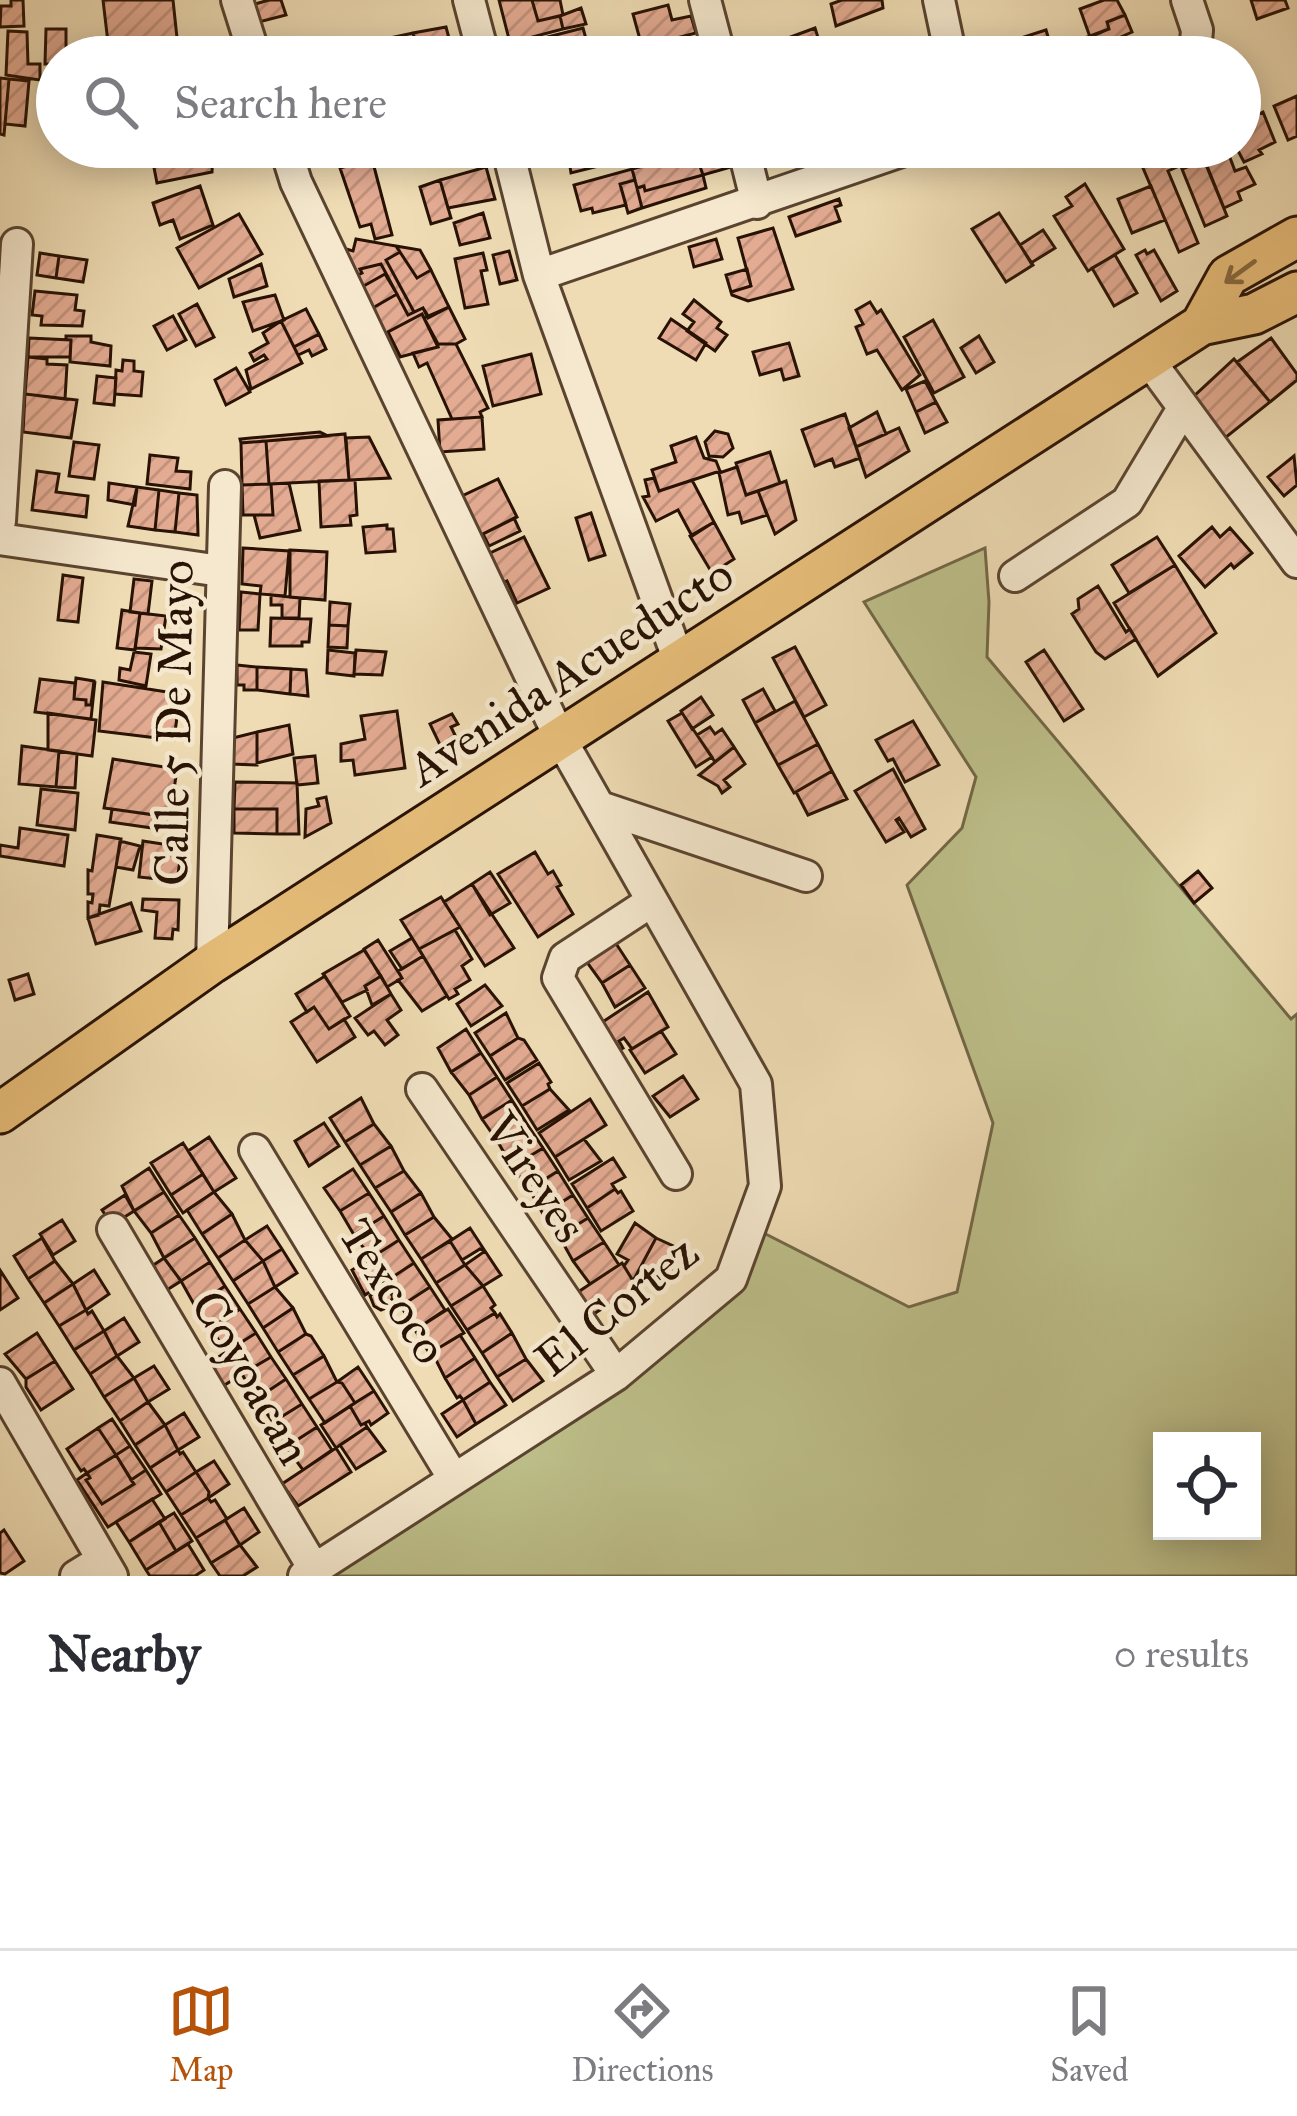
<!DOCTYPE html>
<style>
:root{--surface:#fff;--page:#f7f7f7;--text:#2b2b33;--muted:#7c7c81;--line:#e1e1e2;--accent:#b45309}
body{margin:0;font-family:"IM FELL Great Primer",serif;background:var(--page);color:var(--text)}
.controls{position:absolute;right:36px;bottom:36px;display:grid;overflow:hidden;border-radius:0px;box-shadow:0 6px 30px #0003}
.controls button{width:108px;height:108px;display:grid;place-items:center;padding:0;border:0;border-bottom:3px solid var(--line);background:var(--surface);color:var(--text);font:60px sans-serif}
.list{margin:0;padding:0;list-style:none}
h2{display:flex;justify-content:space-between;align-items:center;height:156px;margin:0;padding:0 48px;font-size:51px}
h2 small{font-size:39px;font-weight:400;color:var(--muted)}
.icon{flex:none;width:66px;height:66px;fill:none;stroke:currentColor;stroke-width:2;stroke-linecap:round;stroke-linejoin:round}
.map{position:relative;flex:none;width:1297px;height:1576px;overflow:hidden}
.search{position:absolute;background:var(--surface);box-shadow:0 6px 30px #0003;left:36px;right:36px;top:36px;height:132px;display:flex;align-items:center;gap:30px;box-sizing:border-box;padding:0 42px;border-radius:66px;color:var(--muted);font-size:45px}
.sheet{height:372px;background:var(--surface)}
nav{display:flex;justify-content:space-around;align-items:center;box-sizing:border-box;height:168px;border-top:3px solid var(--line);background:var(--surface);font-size:33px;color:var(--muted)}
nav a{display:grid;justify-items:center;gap:6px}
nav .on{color:var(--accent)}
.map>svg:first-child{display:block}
</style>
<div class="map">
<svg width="1297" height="1576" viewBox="0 0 1297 1576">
<defs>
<pattern id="building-hatch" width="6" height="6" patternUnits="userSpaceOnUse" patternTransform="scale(3)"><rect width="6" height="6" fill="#e3ab92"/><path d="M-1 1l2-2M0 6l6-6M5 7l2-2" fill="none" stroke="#c3927c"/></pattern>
</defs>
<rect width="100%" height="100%" fill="#efdcb4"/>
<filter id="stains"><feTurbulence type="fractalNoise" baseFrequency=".00167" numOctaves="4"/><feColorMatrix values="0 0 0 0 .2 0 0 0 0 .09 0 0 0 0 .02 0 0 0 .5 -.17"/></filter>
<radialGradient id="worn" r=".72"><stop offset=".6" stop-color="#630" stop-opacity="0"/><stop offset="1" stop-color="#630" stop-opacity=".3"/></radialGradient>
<path fill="#bdbf8a" stroke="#726847" stroke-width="3" fill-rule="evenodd" d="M985 548 989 602 987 657 1291 1019 1297 1014V1576H304L731 1279 750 1226 909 1307 957 1292 993 1123 907 885 962 828 976 777 864 602ZM1162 1441H1252V1531H1162Z"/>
<path fill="url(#building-hatch)" stroke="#281204" stroke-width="3" d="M11 0H23L24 26 0 27 1 6H11Z
M103 0H173L179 57H132V48L109 51Z
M269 0H281L286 15 259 22 255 4Z
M499 0H532L538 21 560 16 563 29 510 43Z
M532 0H560L563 15 538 21Z
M842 0H882L883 8 836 26 831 4Z
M1104 0H1117L1125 15 1107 22 1109 29 1090 37 1080 9Z
M1251 0H1285L1288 8 1257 19Z
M668 5 672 20 691 16 696 33 642 47 633 14Z
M581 8 586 24 563 29 560 16Z
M1125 15 1132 32 1121 37 1125 47 1088 57 1082 39 1109 29 1107 22Z
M446 27 454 57H415L413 51 418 50 413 33Z
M583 28 591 57H525L524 43Z
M815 28 824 57H773L769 45Z
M46 29H66V57H57V64H45Z
M1046 30 1054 57H1013L1008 42Z
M8 31 27 32 28 64H40V80L6 75Z
M413 33 418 50 413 51 415 57H379L376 41Z
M675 38 676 44 693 40 698 57H658L654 43Z
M0 78 9 79 4 135 0 134Z
M9 79 29 81 25 126 5 124Z
M1297 96V136L1288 140 1274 106Z
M1263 112 1275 142 1259 150 1262 154 1244 162 1236 147H1240V124Z
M150 147H213L212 172 157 183Z
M567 147H625L596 154 599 166 571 173Z
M712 147H726L731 167 703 175 695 152Z
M1154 147H1223L1168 171 1198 243 1179 252 1137 154Z
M1226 147 1235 171 1246 167 1255 184 1238 192 1241 200 1224 208 1203 156Z
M695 152 703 175 645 191 644 186 637 188 632 169Z
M372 159 392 235 375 239 371 224 360 227 340 168Z
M1204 160 1227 216 1205 226 1182 169Z
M486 167 495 199 448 208 440 180Z
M632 169 635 180 620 184 626 205 593 213 592 208 581 211 574 185Z
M703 175 706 188 642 208 637 188 644 186 645 191Z
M440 180 451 218 431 224 420 187Z
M635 180 642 208 628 213 620 184Z
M1085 184 1124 249 1088 271 1054 216 1072 206 1066 197Z
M200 186 213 225 180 239 173 220 160 225 153 203Z
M1151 186 1165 220 1132 233 1118 199Z
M839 199 841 205 835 207 840 221 796 236 789 217Z
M483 213 490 238 460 245 454 223Z
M999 213 1033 265 1006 282 972 229Z
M239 214 262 254 199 288 177 248Z
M773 228 793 289 748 301 732 295 731 292 751 286 738 238Z
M1043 230 1055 248 1031 263 1020 245Z
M356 239 396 246 400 252 386 260 414 312 408 315 381 264 360 269 362 273 347 280 328 244 353 251Z
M716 239 722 259 694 267 689 247Z
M396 246 420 250 431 270 417 278Z
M1145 250 1147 254 1154 250 1177 291 1161 301 1136 255Z
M509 251 517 280 500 284 493 255Z
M400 252 417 278 431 270 449 307 428 318 423 308 414 312 386 260Z
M40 253 59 256 56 278 37 275Z
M483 253 487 270 481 271 488 304 465 308 455 259Z
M1115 255 1137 293 1114 306 1092 268Z
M59 256 87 260 83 282 56 278Z
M261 264 267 286 234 297 229 279Z
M381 264 408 315 423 308 428 316 424 318 422 314 388 332 399 354 388 359 364 313 397 294 385 274 353 292 347 280 362 273 360 269Z
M747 269 751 286 731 292 726 275Z
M385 274 397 294 364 313 353 292Z
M35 291 77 295 75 310 84 311 82 326 41 325 42 316 32 315Z
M275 295 284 320 253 331 243 302Z
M694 300 721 322 717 328 727 335 715 351 687 331 694 322 683 314Z
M870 302 877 313 881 310 920 375 902 390 877 350 867 354 856 327 863 324 856 310Z
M197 304 214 337 196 346 179 314Z
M449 307 465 339 456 344H438L424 318Z
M306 309 319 334 294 347 281 321Z
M422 314 438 347 400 357 388 332Z
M173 316 186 340 167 350 154 326Z
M671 319 706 343 696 360 659 338Z
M933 320 964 377 934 393 904 337Z
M281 321 302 363 251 389 246 370 267 359 264 355 254 361 250 353 268 343 263 333Z
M319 334 326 349 312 356 309 350 298 355 294 347Z
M66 336H91V342L111 346 110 366 70 362 71 340H66Z
M979 336 994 362 976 373 961 348Z
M29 338 71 340 70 357H28Z
M1271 338 1297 374V380L1270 402 1237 362Z
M789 343 799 376 784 380 781 369 760 375 753 352Z
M438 344H456L488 408 480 412 482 417 452 419 427 363 419 367 413 353 438 347Z
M531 354 541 394 493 406 483 366Z
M28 357 47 359V364L67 365 65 399 25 394Z
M1234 359 1270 402 1225 438 1192 398Z
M123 360 134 361V371L143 372 141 396 115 394 116 370 122 371Z
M236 368 250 392 226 405 215 380Z
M97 376 116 378 114 405 94 403Z
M925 381 936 402 916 412 906 389Z
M25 394 77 400 71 438 23 432Z
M936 402 947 422 925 433 916 412Z
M877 412 886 434 856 447 849 428Z
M845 414 860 458 835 467 832 459 815 466 802 430Z
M482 417 484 449 440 452 438 420Z
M899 428 909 451 866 477 856 447Z
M715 431 728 434 733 448 723 457 709 456 705 442Z
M320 432 328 436 241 443 240 439Z
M345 434 349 480 269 484 266 441Z
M369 437 390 478 349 480 346 438Z
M696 437 704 458 716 461 720 471 659 491 652 470 676 462 671 446Z
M266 441 269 484 242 485 241 443Z
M74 442 99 445 94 479 69 476Z
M770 452 780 483 746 495 736 463Z
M150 455 178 458 176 471 191 472 190 489 147 484Z
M1294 456 1297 485 1284 496 1268 477Z
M737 467 746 495 758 491 767 515 742 523 739 512 728 515 719 473Z
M37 471 59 474 56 492 88 496 86 517 32 510Z
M654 478 659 491 692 480 714 522 692 536 678 510 656 521 643 497 649 496 645 480Z
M498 479 517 517 481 535 462 496Z
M355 480 357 515 350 516 351 525 321 527 319 481Z
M786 481 796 520 775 534 758 491Z
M109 483 137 487 135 505 108 500Z
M289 483 300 530 260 538 254 515H273L271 484Z
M271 484 273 515H243L242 485Z
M137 487 159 490 155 530 128 526Z
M159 490 179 493 175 532 155 530Z
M179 493 197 495 198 535 175 532Z
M591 513 605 555 589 560 576 518Z
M514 518 520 531 489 546 483 534Z
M714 522 734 559 712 573 690 536Z
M387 525V529H393L395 551 366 553 363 527Z
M1212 527 1220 537 1230 528 1252 553 1234 568 1231 564 1205 587 1179 556Z
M524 537 549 588 517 603 507 581 502 583 488 554Z
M1157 537 1175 565 1129 593 1112 565Z
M243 548 289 551 285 596 260 594 261 586 242 584Z
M290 550 327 552 325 600 290 597Z
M1175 565 1216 633 1158 676 1114 603Z
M63 575 83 578 78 622 58 620Z
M134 579 152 581 148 614 130 612Z
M1098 586 1126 632 1130 629 1136 639 1105 659 1096 652 1072 614 1079 609 1078 599Z
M241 592 260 594 258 630H239Z
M271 595 300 598 299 618H282V605H271Z
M330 602 350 604 348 626 329 625Z
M122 610 140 613 135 650 117 648Z
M140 613 166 616 161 649 135 648Z
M271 618 311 619 309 642H302V646H270Z
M329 625 348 626 347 648 328 647Z
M795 647 826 705 804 717 773 658Z
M328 650 355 653 354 676 327 673Z
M356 650 386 652 382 675 354 674Z
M1044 650 1083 709 1064 721 1026 662Z
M134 652 151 654 146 686 119 680 120 668 130 670Z
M237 665 257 667V690H244V685H237Z
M257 667 291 669 290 694 257 690Z
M291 669 306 670 308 696 290 694Z
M76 678 94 681 91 705H86V700L74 699Z
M40 679 75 683 74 699 86 700V705H91L95 681 91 719 35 712Z
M103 682 180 694 174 740 99 731Z
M763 689 775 711 755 723 743 700Z
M701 697 713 715 692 729 681 711Z
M795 701 818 744 778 765 755 723Z
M397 711 405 768 355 775 353 760 341 761V744L365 739 361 716Z
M48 713 96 720 92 756 48 750Z
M682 713 712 757 696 767 668 721Z
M452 714 458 724 451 727 457 739 441 747 430 724Z
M913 721 939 765 905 782 893 759 888 761 876 740Z
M289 725 293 754 257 763V732Z
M710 727 715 734 722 729 734 747 715 762 697 735Z
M257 732V765L232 764 233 738Z
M818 744 832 771 794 793 778 765Z
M22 746 59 751 56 787 19 784Z
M734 747 745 764 724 780 730 787 722 793 718 786 699 775Z
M59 751 77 754 75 788 56 787Z
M315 756 318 783 297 785 294 758Z
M113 759 177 769 170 817 104 808Z
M893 769 925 829 911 837 899 818 896 820 904 832 886 842 855 791Z
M832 771 847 799 808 815 796 792Z
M235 782 297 783 299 834H277V809H234Z
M41 789 78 793 75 830 37 825Z
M326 797 331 823 305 837 306 809 319 806 317 799Z
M112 809 168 817 166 830 110 822Z
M234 809H277V834L234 833Z
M20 828 68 835 64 866 0 856V845L18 848Z
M97 835 121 839 109 906 100 905 99 915 88 918V902L92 903 93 894H88V870L92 871Z
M120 841 140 846 133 870 116 867Z
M143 841 182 847 177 881 139 877Z
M535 852 548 874 553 871 561 885 557 887 573 914 538 937 498 874Z
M1198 871 1212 888 1194 903 1181 885Z
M490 872 510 903 490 915 472 884Z
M472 884 514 948 485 966 444 902Z
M441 897 460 927 419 949 401 920Z
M143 899 179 900 178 930 173 929 172 939 155 938 157 912 142 910Z
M131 903 141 931 96 944 88 918Z
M455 930 472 959 462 966 470 980 455 989 458 994 449 999 419 949Z
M412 938 423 956 402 969 390 951Z
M378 940 402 978 387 987 364 949Z
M615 942 630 965 602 983 586 961Z
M364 950 381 976 365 986 367 990 342 1002 323 974Z
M423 956 447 996 422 1011 398 980 402 978 398 971Z
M630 965 645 988 615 1007 602 983Z
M28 974 34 994 15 1000 9 980Z
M325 976 350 1016 329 1029 314 1007 307 1012 296 994Z
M381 976 391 994 372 1005 365 986Z
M485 985 502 1006 471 1026 457 1004Z
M648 992 668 1027 632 1049 624 1038 619 1041 623 1048 615 1052 598 1025Z
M391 994 401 1010 387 1020 398 1035 385 1045 374 1031 368 1035 355 1018Z
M314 1007 329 1029 344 1019 355 1037 317 1062 291 1022Z
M506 1013 518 1038 490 1056 475 1033Z
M466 1029 481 1053 451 1072 438 1048Z
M661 1031 676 1054 645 1073 630 1050Z
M518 1038 524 1040 537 1060 505 1080 490 1056Z
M481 1053 497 1077 469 1095 451 1072Z
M539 1063 551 1082 548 1084 550 1089 522 1106 507 1083Z
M683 1076 698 1099 670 1117 653 1096Z
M497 1077 512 1100 482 1119 469 1095Z
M550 1089 569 1110 537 1130 522 1106Z
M361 1098 374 1124 345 1142 330 1118Z
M590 1099 606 1125 555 1157 539 1133Z
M512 1100 527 1124 498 1142 482 1119Z
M324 1123 339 1146 309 1166 295 1141Z
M374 1124 391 1146 360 1165 345 1142Z
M527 1124 543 1148 512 1167 498 1142Z
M209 1137 236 1178 214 1192 188 1151Z
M584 1139 601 1161 569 1180 555 1157Z
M183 1143 203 1174 171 1195 151 1163Z
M391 1146 404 1171 375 1188 360 1165Z
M543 1148 558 1171 529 1189 512 1167Z
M613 1158 625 1177 612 1184 615 1189 587 1208 572 1184Z
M149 1168 164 1192 134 1211 122 1186Z
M353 1169 369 1193 340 1211 324 1188Z
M404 1171 421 1193 391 1212 375 1188Z
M558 1171 573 1195 543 1214 529 1189Z
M203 1174 214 1192 183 1213 171 1195Z
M615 1189 618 1193 621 1191 633 1211 601 1231 587 1208Z
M164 1192 179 1215 151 1233 134 1211Z
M214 1192 232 1214 202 1234 187 1210Z
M369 1193 384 1216 354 1235 340 1211Z
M421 1193 434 1217 405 1235 391 1212Z
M125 1195 134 1211 112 1225 102 1210Z
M573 1195 588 1218 559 1236 543 1214Z
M232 1214 245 1240 218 1258 202 1234Z
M179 1215 195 1238 164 1258 151 1233Z
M384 1216 399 1240 371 1258 354 1235Z
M434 1217 452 1239 421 1259 405 1235Z
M588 1218 604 1242 573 1261 559 1236Z
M62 1220 75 1241 53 1255 40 1234Z
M635 1223 656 1238 633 1281 624 1266 628 1260 617 1254Z
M267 1226 282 1249 263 1261 245 1240Z
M470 1228 485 1251 480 1249 462 1260 450 1241Z
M42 1238 55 1261 28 1279 14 1256Z
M195 1238 210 1262 181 1281 164 1258Z
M656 1238 682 1250 665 1281 640 1268Z
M245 1240 263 1261 233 1281 218 1258Z
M399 1240 414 1263 385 1282 371 1258Z
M450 1241 465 1265 436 1283 421 1259Z
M604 1242 619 1265 590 1284 573 1261Z
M282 1249 297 1273 275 1287 263 1261Z
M485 1251 501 1275 483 1286 465 1265Z
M164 1258 181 1281 159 1295 143 1272Z
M371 1258 385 1282 365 1295 352 1270Z
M55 1261 73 1284 44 1303 28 1279Z
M263 1261 275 1287 248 1304 233 1281Z
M210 1262 225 1286 195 1306 181 1281Z
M414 1263 430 1287 401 1306 385 1282Z
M622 1263 637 1287 584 1320 569 1298Z
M465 1265 483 1286 451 1306 436 1283Z
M0 1270 18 1298 0 1310Z
M94 1270 109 1294 86 1310 73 1284Z
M385 1282 393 1297 388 1307 381 1310 374 1306 370 1296Z
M73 1284 86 1310 59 1326 44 1303Z
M225 1286 240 1309 211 1328 195 1306Z
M483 1286 495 1305 491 1308 495 1313 467 1330 451 1306Z
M275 1287 293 1308 263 1328 248 1304Z
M430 1287 445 1310 415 1330 401 1306Z
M293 1308 306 1334 278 1352 263 1328Z
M240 1309 256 1333 226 1352 211 1328Z
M448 1309 464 1333 432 1352 428 1351 415 1330Z
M86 1310 88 1314 92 1311 104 1331 74 1350 59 1326Z
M495 1313 497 1317 500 1314 512 1333 482 1353 467 1330Z
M124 1318 139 1342 117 1356 104 1331Z
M104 1331 117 1356 90 1374 74 1350Z
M37 1333 55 1361 26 1379 5 1354Z
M256 1333 271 1357 242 1374 226 1352Z
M512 1333 526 1359 497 1377 482 1353Z
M306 1334 311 1336 324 1356 293 1375 278 1352Z
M460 1335 475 1358 445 1378 432 1352Z
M226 1352 242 1374 220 1388 205 1366Z
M117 1356 134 1378 104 1397 90 1374Z
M324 1356 337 1382 309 1399 293 1375Z
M271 1357 286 1379 256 1399 242 1374Z
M475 1358 490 1382 463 1400 460 1396 457 1398 445 1378Z
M526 1359 543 1381 513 1401 497 1377Z
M55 1361 73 1389 41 1410 26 1387V1379Z
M154 1366 169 1389 148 1402 134 1378Z
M358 1367 374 1391 355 1403 342 1383 337 1382Z
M134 1378 148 1402 120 1421 104 1397Z
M286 1379 302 1404 273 1422 256 1399Z
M337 1382 342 1383 355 1403 325 1423 309 1399Z
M490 1382 506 1405 476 1424 463 1400Z
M374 1391 388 1413 371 1425 369 1421 361 1425 350 1406Z
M463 1400 476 1424 457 1437 442 1414Z
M148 1402 165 1425 135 1445 120 1421Z
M302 1404 317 1427 286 1447 273 1422Z
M350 1406 361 1425 365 1423 367 1427 336 1448 321 1425Z
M184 1413 199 1437 178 1450 165 1425Z
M112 1419 130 1446 116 1455 98 1428Z
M165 1425 178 1450 150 1468 135 1445Z
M317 1427 332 1450 303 1470 286 1447Z
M367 1427 385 1451 356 1469 340 1445Z
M98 1428 116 1455 87 1473 84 1469 81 1471 67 1449Z
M130 1446 146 1470 131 1480 116 1455Z
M336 1448 351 1472 298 1506 282 1484Z
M178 1450 180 1454 183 1452 196 1472 166 1492 150 1468Z
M116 1455 134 1484 102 1504 86 1480 90 1478 87 1473Z
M214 1461 229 1484 208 1498 209 1492 196 1472Z
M146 1470 161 1494 108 1527 77 1480 87 1473 90 1478 86 1480 102 1504 134 1484 131 1480Z
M196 1472 209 1492 208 1498 181 1515 166 1492Z
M208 1498 211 1502 215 1500 227 1519 196 1538 181 1515Z
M152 1499 165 1519 129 1542 116 1522Z
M244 1508 259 1532 240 1545 225 1520Z
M174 1513 192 1541 176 1551 159 1522Z
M225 1520 240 1545 211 1563 196 1538Z
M159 1522 176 1551 146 1570 129 1542Z
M4 1530 24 1561 5 1574 0 1573V1533Z
M188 1544 204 1570 195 1576H150L146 1570Z
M240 1545 257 1567 243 1576H220L211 1563Z"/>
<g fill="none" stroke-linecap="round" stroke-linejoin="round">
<g stroke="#5a4430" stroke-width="36">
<path id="minor" d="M237 0 255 57
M469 0 484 57
M705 0 720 57
M939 0 951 57
M1187 0 1197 30 1195 53 1190 57
M285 147 296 182 560 738 756 1084 765 1186 731 1279 616 1375 304 1576
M507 147 539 275 679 661
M743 147 757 203
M539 275 913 147
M1148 359 1297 562
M0 521 17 244
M0 539 221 571
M1015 576 1127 502 1182 410
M600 807 806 876
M652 901 565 958 558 978 676 1174
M212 963 225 486
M422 1089 616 1375
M255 1150 454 1479
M113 1229 314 1569 313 1576
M0 1383 112 1576
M76 1576 102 1560"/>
</g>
<g stroke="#281204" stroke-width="45">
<path id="major" d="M1201 325 1228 276 1297 237
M0 1113 212 963 1201 325 1254 314 1297 292"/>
</g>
<use href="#minor" stroke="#f5e8ce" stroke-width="30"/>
<use href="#major" stroke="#e8be7a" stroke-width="39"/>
</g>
<defs><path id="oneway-shaft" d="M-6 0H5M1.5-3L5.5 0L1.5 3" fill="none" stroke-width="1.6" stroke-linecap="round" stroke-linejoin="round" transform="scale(3)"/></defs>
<use stroke="#88683f" href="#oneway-shaft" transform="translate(1240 272) rotate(144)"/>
<g text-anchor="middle" stroke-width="9" stroke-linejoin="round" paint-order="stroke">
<g font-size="48" fill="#281204" stroke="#f5e8ce">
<text transform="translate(570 671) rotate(-33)" y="17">Avenida Acueducto</text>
<text transform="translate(173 723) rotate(-89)" y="17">Calle 5 De Mayo</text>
<text transform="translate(536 1177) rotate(56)" y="17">Vireyes</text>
<text transform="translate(394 1291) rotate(58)" y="17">Texcoco</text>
<text transform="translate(616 1305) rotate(-39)" y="17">El Cortez</text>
<text transform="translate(252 1377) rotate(60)" y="17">Coyoacan</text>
</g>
</g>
<rect width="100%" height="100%" filter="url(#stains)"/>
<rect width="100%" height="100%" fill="url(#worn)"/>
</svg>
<div class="controls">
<button><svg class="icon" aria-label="locate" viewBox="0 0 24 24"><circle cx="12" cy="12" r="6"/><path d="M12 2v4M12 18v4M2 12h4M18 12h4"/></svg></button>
</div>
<div class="search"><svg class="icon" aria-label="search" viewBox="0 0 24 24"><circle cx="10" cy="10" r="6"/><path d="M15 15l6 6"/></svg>Search here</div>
</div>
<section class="sheet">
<h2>Nearby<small>0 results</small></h2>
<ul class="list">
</ul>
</section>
<nav>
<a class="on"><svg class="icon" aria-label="map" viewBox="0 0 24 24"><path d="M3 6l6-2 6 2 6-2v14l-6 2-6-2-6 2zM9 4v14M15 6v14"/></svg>Map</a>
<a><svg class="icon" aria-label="directions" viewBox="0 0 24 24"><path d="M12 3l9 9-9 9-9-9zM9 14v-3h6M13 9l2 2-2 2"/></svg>Directions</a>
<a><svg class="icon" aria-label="saved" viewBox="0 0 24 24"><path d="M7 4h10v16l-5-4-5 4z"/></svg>Saved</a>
</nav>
